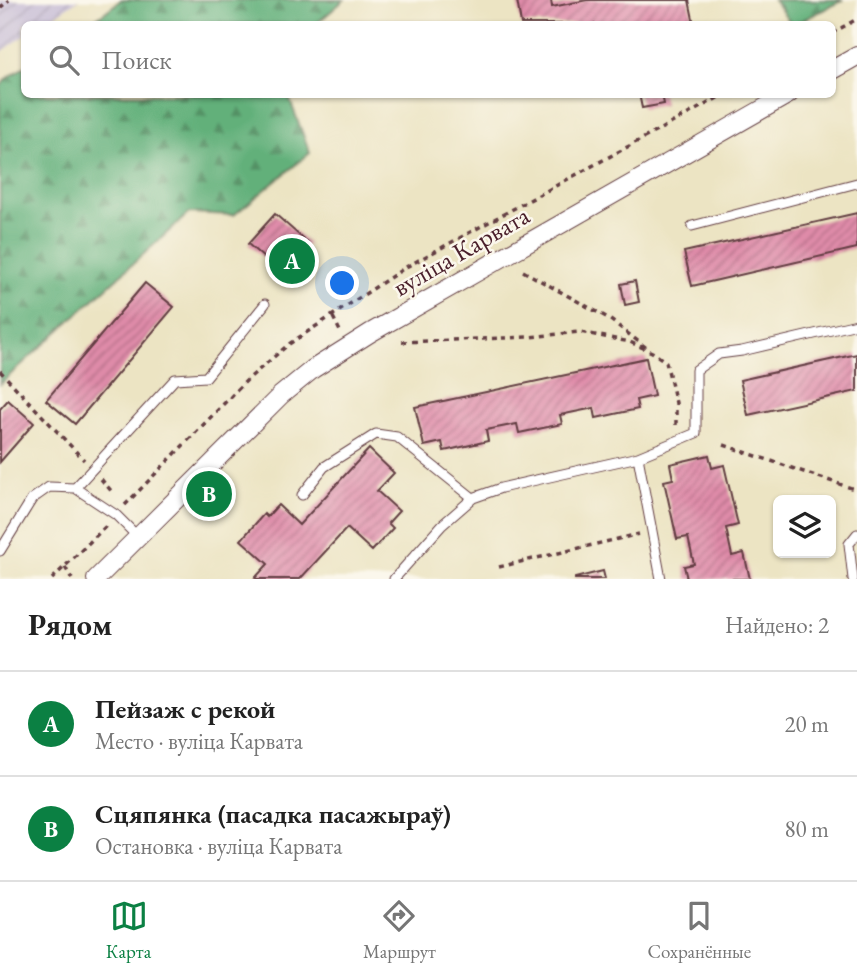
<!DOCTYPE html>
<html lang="ru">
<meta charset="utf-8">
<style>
:root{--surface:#fff;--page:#f6f6f6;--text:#222;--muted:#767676;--line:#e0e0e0;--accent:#0b8043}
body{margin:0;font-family:"EB Garamond",serif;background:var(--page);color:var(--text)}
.controls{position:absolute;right:21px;bottom:21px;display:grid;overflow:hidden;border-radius:10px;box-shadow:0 2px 5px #0004}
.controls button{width:63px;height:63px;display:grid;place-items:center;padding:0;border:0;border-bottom:2px solid var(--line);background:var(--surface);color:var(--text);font:35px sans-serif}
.you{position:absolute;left:343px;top:284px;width:24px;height:24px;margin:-18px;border:5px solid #fff;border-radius:50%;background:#1a73e8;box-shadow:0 0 0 10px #1a73e833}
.badge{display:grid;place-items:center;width:46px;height:46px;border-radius:50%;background:var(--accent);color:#fff;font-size:23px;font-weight:700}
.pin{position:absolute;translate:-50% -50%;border:4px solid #fff;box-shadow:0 2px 7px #0006}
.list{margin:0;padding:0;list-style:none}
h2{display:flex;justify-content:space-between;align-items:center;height:91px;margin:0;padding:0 28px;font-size:30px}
h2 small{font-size:23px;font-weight:400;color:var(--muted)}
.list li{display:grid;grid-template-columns:46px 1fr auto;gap:21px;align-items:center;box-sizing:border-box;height:105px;padding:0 28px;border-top:2px solid var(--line)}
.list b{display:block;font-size:26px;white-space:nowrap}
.list p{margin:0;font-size:23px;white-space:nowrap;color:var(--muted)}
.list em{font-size:23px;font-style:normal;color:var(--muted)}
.icon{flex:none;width:38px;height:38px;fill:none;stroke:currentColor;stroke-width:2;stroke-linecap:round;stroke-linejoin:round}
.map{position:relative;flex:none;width:857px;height:579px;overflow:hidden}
.search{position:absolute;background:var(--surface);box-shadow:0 2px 5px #0004;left:21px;right:21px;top:21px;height:77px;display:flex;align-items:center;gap:18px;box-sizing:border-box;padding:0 24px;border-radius:10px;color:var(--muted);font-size:26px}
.sheet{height:301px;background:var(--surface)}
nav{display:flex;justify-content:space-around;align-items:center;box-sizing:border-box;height:98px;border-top:2px solid var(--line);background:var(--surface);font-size:19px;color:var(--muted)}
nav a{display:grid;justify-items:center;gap:4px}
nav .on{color:var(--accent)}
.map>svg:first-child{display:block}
</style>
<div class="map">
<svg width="857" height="579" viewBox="0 0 857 579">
<defs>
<pattern id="industrial-furrows" width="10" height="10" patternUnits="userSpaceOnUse" patternTransform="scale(1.75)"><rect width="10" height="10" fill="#c9bfd7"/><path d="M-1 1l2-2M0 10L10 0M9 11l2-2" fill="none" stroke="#aea4b9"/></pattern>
<pattern id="forest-firs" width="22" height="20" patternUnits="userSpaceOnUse" patternTransform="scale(1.75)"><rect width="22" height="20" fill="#62b07a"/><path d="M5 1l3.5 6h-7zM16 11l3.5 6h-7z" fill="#538f64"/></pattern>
<pattern id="building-hatch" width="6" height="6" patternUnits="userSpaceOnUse" patternTransform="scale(1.75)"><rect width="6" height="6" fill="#df8ba9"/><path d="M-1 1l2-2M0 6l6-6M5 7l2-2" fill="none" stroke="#b7718a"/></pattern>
</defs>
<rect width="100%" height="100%" fill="#fbf7ec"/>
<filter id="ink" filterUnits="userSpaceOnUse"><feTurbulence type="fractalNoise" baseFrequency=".0143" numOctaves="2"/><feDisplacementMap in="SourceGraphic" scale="14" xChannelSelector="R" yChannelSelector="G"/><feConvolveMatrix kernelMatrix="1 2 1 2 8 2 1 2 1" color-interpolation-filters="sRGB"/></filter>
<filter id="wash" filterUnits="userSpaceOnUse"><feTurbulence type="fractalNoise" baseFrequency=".00686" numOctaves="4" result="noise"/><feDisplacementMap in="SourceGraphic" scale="28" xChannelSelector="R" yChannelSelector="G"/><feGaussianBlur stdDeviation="1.57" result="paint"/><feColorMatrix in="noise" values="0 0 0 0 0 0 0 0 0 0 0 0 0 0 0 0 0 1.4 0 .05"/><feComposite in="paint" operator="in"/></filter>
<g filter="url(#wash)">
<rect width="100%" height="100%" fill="#ece4c3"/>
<path fill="url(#industrial-furrows)" d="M0 0H78L42 24H24V36L0 53Z"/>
<path fill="url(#forest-firs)" stroke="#566852" stroke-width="2" d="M121 0H344L316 24H89Z
M774 0H843L795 24H791Z
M24 67V94L288 95 310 153 234 215 189 213 0 384V87L6 79Z"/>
<g id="blocks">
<path fill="url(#building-hatch)" d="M517 0H551L552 7 587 0H689L694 24H521Z
M639 94H662L664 104 642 108Z
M857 213V248L692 286 684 252Z
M275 214 308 243 281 273 248 244Z
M635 281 639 302 625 305 621 284Z
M145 283 174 307 75 424 46 400Z
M857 354V391L748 415 740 380Z
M646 358 654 396 636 400 638 409 596 418 594 408 560 415 562 424 519 433 517 424 486 430 488 441 444 451 442 442 424 446 415 407Z
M8 400 34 423 0 462V409Z
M369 449 394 473 377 491 399 511 388 523 393 528 372 551 347 528 300 579H257L255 578 268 564 241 540 264 514 267 517 278 505 299 525Z
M709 455 712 468 724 465 738 525 726 528 732 556 744 553 750 579H687L684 566 694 564 688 537 677 539 664 481 673 479 670 464Z
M603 571 605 579H575V578Z"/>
</g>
</g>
<g filter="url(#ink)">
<use href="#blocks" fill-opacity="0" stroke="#623d42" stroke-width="2"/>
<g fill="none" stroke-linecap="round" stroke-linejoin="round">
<g stroke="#623d42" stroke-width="11">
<path id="service" d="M692 226 857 183
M638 457 696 433V370L719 354 742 351 857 324
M75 488 116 515 138 537
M302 495 324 467 376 434 397 437 473 498
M0 551 32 499 49 487 75 488 175 379 206 377 265 304
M394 579 442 525 473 498 501 488 638 457 661 579
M853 579 849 544 857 534"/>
</g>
<g stroke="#623d42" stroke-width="20">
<path id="minor" d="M832 70 857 56
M96 579 281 395 313 369 370 333 789 94"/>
</g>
<path stroke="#623d42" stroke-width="3.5" stroke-dasharray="5 5" stroke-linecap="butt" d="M0 8 9 0
M832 33 857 19
M523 271 608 318 648 349
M333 317 340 331
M402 342 530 337 580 332 630 342 652 352 666 362 676 403V426
M0 371 84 460
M724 445 857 490
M101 479 114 494
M125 505 247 380 289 344 406 267 725 94
M65 567 72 579
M499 567 639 534
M52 579 106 526"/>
<use href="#service" stroke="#fff" stroke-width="9"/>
<use href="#minor" stroke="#fff" stroke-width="18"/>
</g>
</g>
<g text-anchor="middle" stroke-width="5" stroke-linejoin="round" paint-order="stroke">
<g font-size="26" fill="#4a1f2b" stroke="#fbf7ec">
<text transform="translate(461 251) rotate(-30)" y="9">вуліца Карвата</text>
</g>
</g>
</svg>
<div class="controls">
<button><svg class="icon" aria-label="layers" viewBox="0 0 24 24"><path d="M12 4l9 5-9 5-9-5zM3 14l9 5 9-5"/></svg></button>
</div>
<div class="you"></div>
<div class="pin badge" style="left:292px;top:261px">A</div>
<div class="pin badge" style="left:209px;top:494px">B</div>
<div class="search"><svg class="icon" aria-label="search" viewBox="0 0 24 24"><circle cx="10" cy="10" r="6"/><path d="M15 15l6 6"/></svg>Поиск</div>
</div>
<section class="sheet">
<h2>Рядом<small>Найдено: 2</small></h2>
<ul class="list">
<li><span class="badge">A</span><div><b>Пейзаж с рекой</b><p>Место · вуліца Карвата</p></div><em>20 m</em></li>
<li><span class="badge">B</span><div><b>Сцяпянка (пасадка пасажыраў)</b><p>Остановка · вуліца Карвата</p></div><em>80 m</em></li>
</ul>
</section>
<nav>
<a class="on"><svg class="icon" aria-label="map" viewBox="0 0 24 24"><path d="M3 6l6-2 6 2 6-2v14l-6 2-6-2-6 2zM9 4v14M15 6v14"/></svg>Карта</a>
<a><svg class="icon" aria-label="directions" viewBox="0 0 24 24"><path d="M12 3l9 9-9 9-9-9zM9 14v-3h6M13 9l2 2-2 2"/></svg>Маршрут</a>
<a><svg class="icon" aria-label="saved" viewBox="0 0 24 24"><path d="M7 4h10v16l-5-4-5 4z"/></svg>Сохранённые</a>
</nav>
